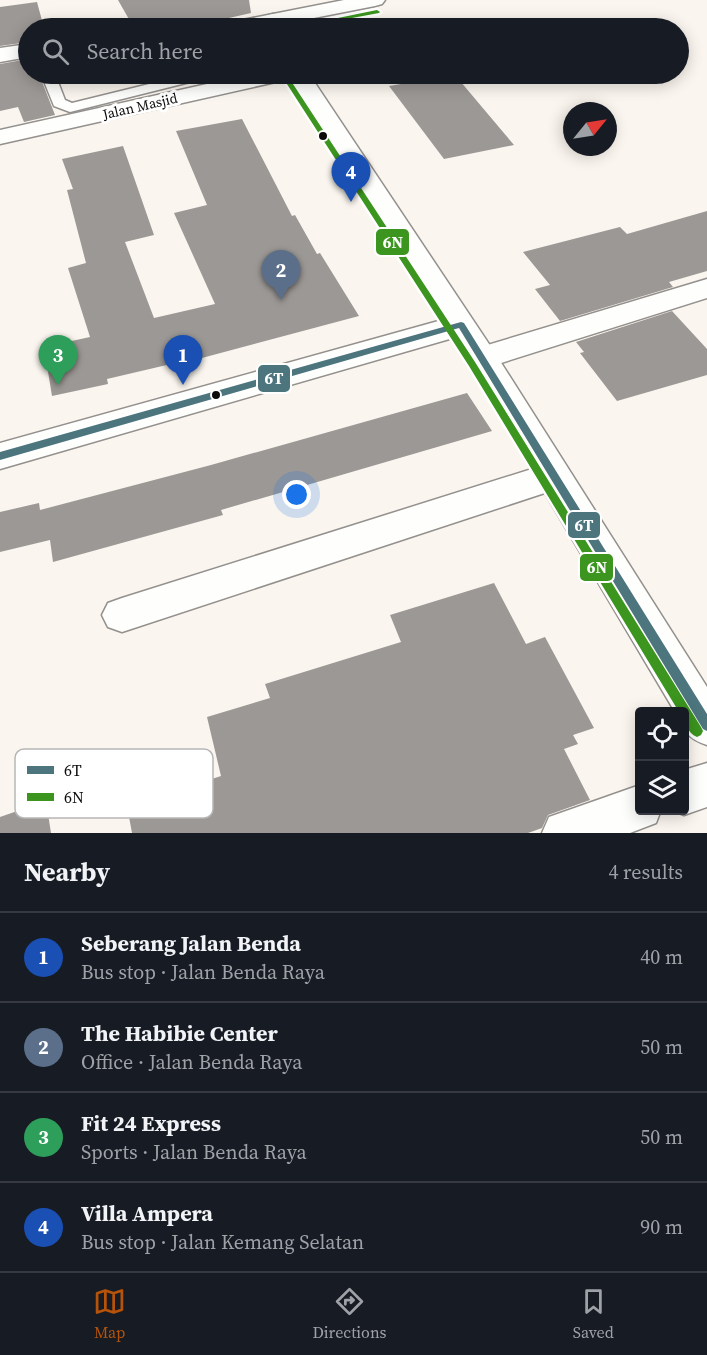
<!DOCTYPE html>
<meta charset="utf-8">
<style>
:root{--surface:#171b24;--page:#20242c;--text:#f1f3f6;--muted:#9ea1a6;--line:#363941;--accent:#b45309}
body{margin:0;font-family:"Source Serif 4",serif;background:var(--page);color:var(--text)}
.controls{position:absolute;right:18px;bottom:18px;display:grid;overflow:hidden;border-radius:6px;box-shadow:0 3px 15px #0003}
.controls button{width:54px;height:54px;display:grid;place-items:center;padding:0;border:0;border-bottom:2px solid var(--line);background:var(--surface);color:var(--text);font:30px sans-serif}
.compass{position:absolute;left:563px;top:102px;width:54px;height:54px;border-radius:50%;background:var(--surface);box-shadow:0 3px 15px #0003;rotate:60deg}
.you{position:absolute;left:297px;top:495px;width:21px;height:21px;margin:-15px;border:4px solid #fff;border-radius:50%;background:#1a73e8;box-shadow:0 0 0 9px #1a73e833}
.badge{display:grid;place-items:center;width:39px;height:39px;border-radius:50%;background:var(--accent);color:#fff;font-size:20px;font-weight:700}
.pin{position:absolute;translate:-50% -50px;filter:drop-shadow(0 2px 3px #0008)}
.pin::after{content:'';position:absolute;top:32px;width:21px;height:18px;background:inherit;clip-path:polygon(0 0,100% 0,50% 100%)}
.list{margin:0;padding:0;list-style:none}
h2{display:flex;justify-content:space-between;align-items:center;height:78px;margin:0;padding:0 24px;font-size:26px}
h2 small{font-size:20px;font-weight:400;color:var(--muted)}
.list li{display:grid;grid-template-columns:39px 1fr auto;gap:18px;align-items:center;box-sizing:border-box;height:90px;padding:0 24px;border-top:2px solid var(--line)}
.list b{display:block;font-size:22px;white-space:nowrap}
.list p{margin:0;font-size:20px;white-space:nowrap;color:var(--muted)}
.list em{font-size:20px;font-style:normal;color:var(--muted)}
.icon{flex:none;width:33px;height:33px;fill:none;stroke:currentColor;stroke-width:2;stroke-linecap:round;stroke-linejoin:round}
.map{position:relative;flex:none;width:707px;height:833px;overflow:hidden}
.search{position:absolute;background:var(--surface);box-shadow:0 3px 15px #0003;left:18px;right:18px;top:18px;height:66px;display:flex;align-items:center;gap:15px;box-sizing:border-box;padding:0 21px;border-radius:33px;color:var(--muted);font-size:22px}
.sheet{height:438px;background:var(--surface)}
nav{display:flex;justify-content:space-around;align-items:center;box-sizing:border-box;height:84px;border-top:2px solid var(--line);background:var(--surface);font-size:16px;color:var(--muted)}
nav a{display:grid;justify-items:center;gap:3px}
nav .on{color:var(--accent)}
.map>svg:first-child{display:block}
</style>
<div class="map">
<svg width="707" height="833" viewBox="0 0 707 833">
<rect width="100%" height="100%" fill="#faf5ee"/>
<path fill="#9c9895" d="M118 0H249L251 13 185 28H134Z
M37 2 44 28H28V42L0 46V7Z
M28 59V74H39L55 115 24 122 18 107 0 111V64Z
M455 75 514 145 444 159 389 86Z
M242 119 292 216 295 215 317 254 320 253 359 316 172 366 171 364 107 379 108 384 52 396 44 347 90 337 68 268 86 263 67 190 73 189 62 159 123 146 154 235 125 242 154 318 215 304 174 213 207 205 176 131Z
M707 211V271L669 282 673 287 560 321 535 289 550 285 523 252 620 227 627 234Z
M672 311 707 349V375L617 401 580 353 584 352 576 342Z
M467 393 492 431 221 510 223 515 53 562 50 540 0 552V512L39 503 40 510 211 465Z
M494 583 526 644 545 637 594 728 573 735 578 744 564 749 590 800 548 815 542 828 528 833H132L127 806 221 776 207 717 270 698 265 684 401 642 390 615Z
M46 801 51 833H0V817Z"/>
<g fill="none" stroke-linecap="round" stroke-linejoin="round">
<g stroke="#93908d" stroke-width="3">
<path id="service" d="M268 23 273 24 274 28H253L255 25Z
M41 74H55L65 100 72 103 190 74H212L210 77 70 112 54 106Z"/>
</g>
<g stroke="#93908d" stroke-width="3">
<path id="minor" d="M273 14 280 16 283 20 280 24 261 28H220L223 24Z
M28 44V57L0 62V48Z
M252 74H291L288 79 280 81 0 144V130Z
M707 279V298L482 369 471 366 466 358 471 350Z
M554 462 566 466 571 476 566 486 122 632 108 627 102 615 108 603 122 598Z
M707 763V807L684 815 672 810H684V770Z
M640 785V810H661L656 823 630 833H542L549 817Z"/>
</g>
<g stroke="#93908d" stroke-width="3">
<path id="tertiary" d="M344 0H385L382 4 375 6 273 26 266 24 263 20 266 16 273 14Z
M287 74H309L493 350 707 687V745C687 738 684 733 684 712H675L453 338 0 469V443L442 320Z"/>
</g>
<use href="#service" fill="#fefefc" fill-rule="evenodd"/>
<use href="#minor" fill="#fefefc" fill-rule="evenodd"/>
<use href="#tertiary" fill="#fefefc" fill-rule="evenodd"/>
<g stroke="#fff" stroke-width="5">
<path id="bus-1" d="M461 322 464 323 707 714V731L703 729 459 328 0 460V452Z"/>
</g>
<g stroke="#fff" stroke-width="5">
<path id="bus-2" d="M377 10 380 12 379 13 298 28H289Z
M286 80 291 81 475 362 701 727 703 731 701 735 697 737C687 733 684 721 684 712H679L469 366 285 81Z"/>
</g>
<use href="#bus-1" fill="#4d757d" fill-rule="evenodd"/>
<use href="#bus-2" fill="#3b951e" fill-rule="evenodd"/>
</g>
<g fill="#0b0b0b" stroke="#fff" stroke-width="2">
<circle cx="323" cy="136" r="5"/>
<circle cx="216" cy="395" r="5"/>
</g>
<g text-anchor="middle" stroke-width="6" stroke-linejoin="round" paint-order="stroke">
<g font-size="14" fill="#0b0b0b" stroke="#fff">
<text transform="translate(140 106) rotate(-13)" y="5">Jalan Masjid</text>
</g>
</g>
<rect x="15" y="749" width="198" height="69" rx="9" fill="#fff" stroke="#b6b6b6" stroke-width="1.5"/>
<rect x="27" y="766" width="27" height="8" fill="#4d757d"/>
<rect x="27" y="793" width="27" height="8" fill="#3b951e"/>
<g font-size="16" fill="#0b0b0b">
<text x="64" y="776">6T</text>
<text x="64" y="803">6N</text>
</g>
<g stroke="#fff" stroke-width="2">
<rect x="375" y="228" width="35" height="28" rx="6" fill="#3b951e"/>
<rect x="257" y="364" width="34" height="29" rx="6" fill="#4d757d"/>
<rect x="567" y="511" width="34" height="28" rx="6" fill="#4d757d"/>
<rect x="579" y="553" width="35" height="29" rx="6" fill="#3b951e"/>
</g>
<g font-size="16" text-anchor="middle" font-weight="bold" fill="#fff">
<text x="393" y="248">6N</text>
<text x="274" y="384">6T</text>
<text x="584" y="531">6T</text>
<text x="597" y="573">6N</text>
</g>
</svg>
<div class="controls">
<button><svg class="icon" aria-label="locate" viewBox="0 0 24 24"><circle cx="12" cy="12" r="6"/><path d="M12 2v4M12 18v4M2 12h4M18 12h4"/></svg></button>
<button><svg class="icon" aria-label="layers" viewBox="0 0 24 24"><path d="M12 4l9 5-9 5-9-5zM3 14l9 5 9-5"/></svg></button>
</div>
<svg class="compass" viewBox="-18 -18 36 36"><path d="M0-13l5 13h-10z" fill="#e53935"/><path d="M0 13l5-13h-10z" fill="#9ea1a6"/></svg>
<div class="you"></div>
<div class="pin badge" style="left:183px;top:385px;background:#1a4fb4">1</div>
<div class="pin badge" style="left:281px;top:300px;background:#5c6f8a">2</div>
<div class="pin badge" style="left:58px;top:385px;background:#2e9e5b">3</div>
<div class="pin badge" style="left:351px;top:202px;background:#1a4fb4">4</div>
<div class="search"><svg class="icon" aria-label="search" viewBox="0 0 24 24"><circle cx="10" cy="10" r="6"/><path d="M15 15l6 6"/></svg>Search here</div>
</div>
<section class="sheet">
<h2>Nearby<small>4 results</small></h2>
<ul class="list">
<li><span class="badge" style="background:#1a4fb4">1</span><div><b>Seberang Jalan Benda</b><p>Bus stop · Jalan Benda Raya</p></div><em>40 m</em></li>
<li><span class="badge" style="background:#5c6f8a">2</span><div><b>The Habibie Center</b><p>Office · Jalan Benda Raya</p></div><em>50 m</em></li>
<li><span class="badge" style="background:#2e9e5b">3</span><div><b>Fit 24 Express</b><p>Sports · Jalan Benda Raya</p></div><em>50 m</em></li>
<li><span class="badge" style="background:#1a4fb4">4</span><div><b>Villa Ampera</b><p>Bus stop · Jalan Kemang Selatan</p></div><em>90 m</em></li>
</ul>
</section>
<nav>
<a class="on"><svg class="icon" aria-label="map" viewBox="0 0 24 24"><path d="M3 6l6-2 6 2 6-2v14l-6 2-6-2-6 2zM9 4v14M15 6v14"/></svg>Map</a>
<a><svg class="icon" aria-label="directions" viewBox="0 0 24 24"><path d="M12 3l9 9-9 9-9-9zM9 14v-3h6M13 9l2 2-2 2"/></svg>Directions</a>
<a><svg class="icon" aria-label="saved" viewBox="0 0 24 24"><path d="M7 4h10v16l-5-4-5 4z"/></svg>Saved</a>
</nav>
